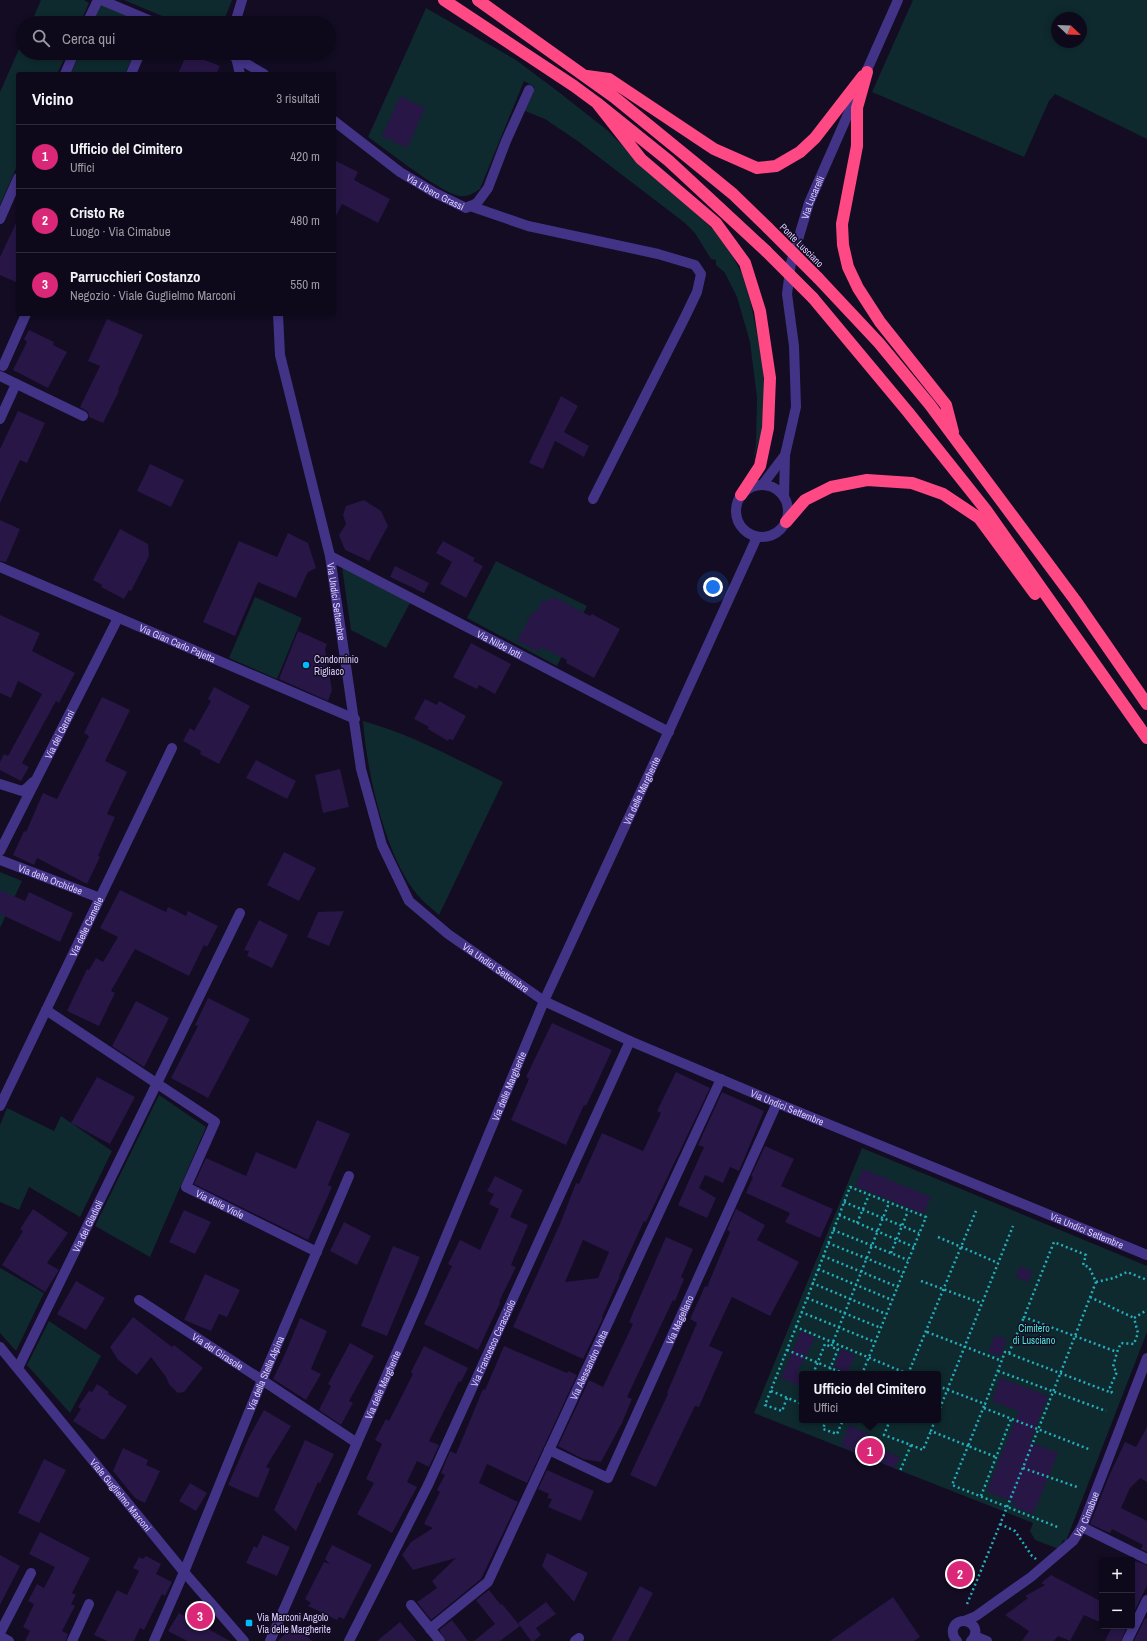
<!DOCTYPE html>
<html lang="it">
<meta charset="utf-8">
<style>
:root{--surface:#0e091a;--page:#171223;--text:#f1f3f6;--muted:#9b9aa2;--line:#2e2a39;--accent:#db2777}
body{margin:0;font-family:"Archivo Narrow",sans-serif;background:var(--page);color:var(--text)}
.controls{position:absolute;right:12px;bottom:12px;display:grid;overflow:hidden;border-radius:4px;box-shadow:0 2px 6px #0003}
.controls button{width:36px;height:36px;display:grid;place-items:center;padding:0;border:0;border-bottom:1px solid var(--line);background:var(--surface);color:var(--text);font:20px sans-serif}
.compass{position:absolute;left:1051px;top:12px;width:36px;height:36px;border-radius:50%;background:var(--surface);box-shadow:0 2px 6px #0003;rotate:113deg}
.you{position:absolute;left:713px;top:587px;width:14px;height:14px;margin:-10px;border:3px solid #fff;border-radius:50%;background:#1a73e8;box-shadow:0 0 0 6px #1a73e833}
.badge{display:grid;place-items:center;width:26px;height:26px;border-radius:50%;background:var(--accent);color:#fff;font-size:13px;font-weight:700}
.pin{position:absolute;translate:-50% -50%;border:2px solid #fff;box-shadow:0 1px 4px #0006}
.popup{position:absolute;left:799px;top:1371px;width:142px;height:52px;box-sizing:border-box;display:grid;place-content:center;border-radius:4px;background:var(--surface);filter:drop-shadow(0 1px 3px #0005);font-size:13px;white-space:nowrap;color:var(--muted)}
.popup b{font-size:15px;color:var(--text)}
.popup::after{content:'';position:absolute;left:50%;top:100%;margin-left:-8px;border:8px solid transparent;border-top-color:var(--surface)}
.list{margin:0;padding:0;list-style:none}
h2{display:flex;justify-content:space-between;align-items:center;height:52px;margin:0;padding:0 16px;font-size:17px}
h2 small{font-size:13px;font-weight:400;color:var(--muted)}
.list li{display:grid;grid-template-columns:26px 1fr auto;gap:12px;align-items:center;box-sizing:border-box;height:64px;padding:0 16px;border-top:1px solid var(--line)}
.list b{display:block;font-size:15px;white-space:nowrap}
.list p{margin:0;font-size:13px;white-space:nowrap;color:var(--muted)}
.list em{font-size:13px;font-style:normal;color:var(--muted)}
.icon{flex:none;width:22px;height:22px;fill:none;stroke:currentColor;stroke-width:2;stroke-linecap:round;stroke-linejoin:round}
.map{position:relative;flex:none;width:1147px;height:1641px;overflow:hidden}
.search{position:absolute;background:var(--surface);box-shadow:0 2px 6px #0003;left:16px;top:16px;width:320px;height:44px;display:flex;align-items:center;gap:10px;box-sizing:border-box;padding:0 14px;border-radius:22px;color:var(--muted);font-size:15px}
.panel{position:absolute;background:var(--surface);box-shadow:0 2px 6px #0003;left:16px;top:72px;width:320px;height:244px;border-radius:4px}
.map>svg:first-child{display:block}
</style>
<div class="map">
<svg width="1147" height="1641" viewBox="0 0 1147 1641">
<rect width="100%" height="100%" fill="#130c23"/>
<path fill="#0e2a2e" fill-rule="evenodd" d="M41 0H84L89 3 80 23H31Z
M124 0H232L223 23H179Z
M913 0H1147V139L1055 94 1049 101 1024 157 872 92ZM1057 18H1081V42H1057Z
M101 5 144 23H93Z
M426 8 516 60 560 93 607 130 626 149 714 230 733 257 742 274 751 304 757 334 763 368 764 392 762 430 753 460 756 444 757 398 750 342 737 297 725 273 716 265V260L711 259 695 233 685 223 579 142 545 119 525 111 533 93 534 87 524 81 480 189C474 193 468 197 460 196 440 193 387 150 368 137Z
M23 40V53H67L57 74H18V164L0 205V92Z
M80 53H134L125 74H71Z
M496 561 587 606 557 666 467 618Z
M342 567 410 603 386 648 351 630Z
M255 597 302 618 277 679 229 658Z
M363 721C411 734 458 760 503 782L439 915C434 910 428 906 423 901 386 864 367 773 363 721Z
M0 872 22 881 0 928Z
M159 1095 206 1127 150 1257 95 1226Z
M7 1108 54 1131 61 1116 112 1151 80 1217 29 1187 19 1210 0 1202V1125Z
M862 1148 1147 1266V1332L1066 1541 1063 1540 1059 1549 1035 1540 1030 1531 1033 1523 754 1413ZM802 1374H938V1420H802Z
M0 1268 44 1293 16 1351 0 1333Z
M49 1321 101 1356 70 1413 27 1365Z"/>
<path fill="#271646" fill-rule="evenodd" d="M187 53 220 66 216 74H178Z
M400 96 425 108 407 148 382 136Z
M334 160 358 172 354 180 390 199 378 223 342 204 334 220Z
M18 219V283L0 275V257Z
M107 319 143 335 118 390 119 391 103 423 89 417 88 412 80 407 100 366 88 361Z
M29 330 54 342 53 345 67 352 48 388 13 370 27 342 24 339Z
M561 396 578 406 564 432 589 446 584 457 555 441 543 469 529 463Z
M18 411 45 423 27 463 20 460 0 503V449Z
M150 464 184 480 171 507 137 491Z
M364 500 381 511 388 526 369 561 345 550 339 535 346 524 343 515 346 506Z
M0 520 20 529 6 562 0 561Z
M120 529 148 544 149 556 131 591 129 590 124 599 101 587 102 585 93 580Z
M288 533 308 543 316 568 308 572 296 598 258 582 235 636 203 622 239 541 277 557Z
M443 541 475 558 473 561 483 566 466 598 440 584 452 562 436 553Z
M395 566 429 583 424 593 390 577Z
M552 596 590 616 592 614 620 629 594 678 566 663 567 660 541 647 538 652 517 641 533 611 536 613 543 599 548 602Z
M0 615 40 633 32 651 75 673 59 703 56 701 22 763 29 767 21 781 0 770V762L4 754 8 756 42 694 18 681 11 698 0 693Z
M298 631 327 644 325 649 332 690 328 701 279 679Z
M471 643 511 664 495 694 479 685 477 689 453 677Z
M214 687 250 706 219 764 200 754 201 751 183 741 190 728 194 731 211 701 208 699Z
M102 697 130 710 105 761 127 772 107 814 115 817 98 856 100 857 87 884 37 858 34 865 13 855 24 831 26 832 43 793 57 799 89 736 84 733Z
M425 699 437 705 439 701 466 716 453 740 449 739 448 741 428 729 429 727 414 719Z
M256 760 296 781 287 799 246 778Z
M340 769 349 807 323 813 315 775Z
M284 852 316 868 299 901 267 885Z
M0 890 25 901 29 892 73 913 60 942 0 914Z
M120 890 166 912 168 907 186 916 188 911 218 926 207 947 204 945 189 976 135 949 111 991 115 993 99 1026 67 1011 87 969 89 970 96 958 103 962 118 937 100 928Z
M344 911 329 946 307 937 318 912Z
M259 920 288 935 272 968 247 956 249 951 244 950Z
M208 998 250 1019 208 1098 171 1078 198 1026 195 1025Z
M136 1001 169 1018 144 1067 112 1046Z
M552 1023 612 1050 596 1085 586 1106 584 1105 566 1145 511 1120 529 1079 526 1077Z
M676 1072 710 1088 646 1222 644 1221 619 1276H620L602 1317 603 1318 583 1359 513 1327 560 1224 576 1183 579 1184 602 1133 643 1151 661 1113 657 1111ZM583 1240 609 1252 598 1278 565 1282Z
M97 1077 135 1097 110 1144 71 1123Z
M722 1092 764 1111 739 1171 730 1167 723 1183 705 1175 699 1188 716 1198 707 1218 678 1205 704 1147 698 1145Z
M317 1120 350 1134 328 1185 332 1187 308 1240 194 1184 206 1158 246 1176 256 1152 296 1169Z
M765 1146 794 1159 781 1186 833 1209 820 1238 785 1222 790 1213 746 1193 753 1177 751 1176Z
M863 1169 931 1197 924 1214 855 1186Z
M495 1176 523 1190 510 1217 528 1225 511 1265 516 1267 499 1302 500 1303 478 1350 424 1324 452 1266 448 1264 460 1240 480 1250 499 1209 489 1204 494 1194 487 1191Z
M33 1209 68 1233 47 1263 59 1270 45 1292 2 1265 23 1231 20 1229Z
M736 1209 765 1225 757 1240 799 1262 770 1316 732 1297 709 1346 723 1352 699 1407 695 1406 656 1487 630 1475 668 1394 667 1393 697 1323 690 1319 705 1286 707 1287 730 1232 727 1230Z
M184 1210 211 1222 195 1254 169 1242Z
M344 1222 371 1236 357 1265 330 1251Z
M666 1237 693 1249 681 1277 684 1279 675 1301 673 1300 627 1397 632 1399 622 1423 601 1462 583 1459 558 1446 589 1380 603 1387 633 1324 629 1322Z
M393 1246 420 1257 387 1336 361 1326Z
M1020 1266 1033 1272 1028 1282 1016 1277Z
M205 1274 240 1290 227 1317 219 1314 211 1331 184 1320Z
M76 1281 105 1298 86 1330 57 1314Z
M133 1317 172 1347 174 1345 203 1368 184 1392 178 1393 169 1384 166 1377 151 1357 137 1375 118 1360 110 1347Z
M300 1318 327 1331 311 1369 321 1374 306 1400 273 1379 285 1354Z
M801 1331 815 1338 797 1373 802 1375V1387L781 1378Z
M995 1335 1007 1340 1000 1356 988 1352Z
M350 1343 374 1356 349 1401 353 1403 341 1425 319 1410 331 1386 328 1384Z
M424 1346 468 1368 461 1382 459 1381 429 1441 439 1445 429 1467 417 1461 407 1482 417 1487 392 1533 357 1514 374 1483 366 1479 382 1444 375 1440 386 1419 389 1421 413 1374 411 1372Z
M504 1346 567 1373 568 1371 577 1375 527 1483 487 1464 479 1483 518 1502 481 1579 431 1620 417 1602 437 1588 432 1581 456 1558 413 1570 402 1555 411 1542 433 1528 424 1524 440 1492 437 1490 445 1475 441 1473 450 1451 456 1454 483 1389 485 1390Z
M841 1349 855 1355 848 1371H844L834 1367Z
M1000 1378 1048 1396 1030 1442 1058 1453 1033 1514 1014 1507 1016 1503 987 1491 1019 1411 992 1401Z
M97 1384 109 1392 108 1394 127 1406 105 1439H101L73 1421 81 1409 78 1407 89 1391 92 1392Z
M264 1410 291 1426 266 1467 270 1469 258 1498 228 1485 249 1437Z
M849 1425 870 1434 866 1442 900 1457 895 1468 841 1446Z
M1147 1427V1482L1140 1478 1130 1488 1121 1508 1147 1521V1552L1141 1549 1143 1545 1112 1529 1110 1533 1090 1524 1109 1476 1125 1442 1136 1447Z
M305 1440 334 1454 320 1483 318 1482 296 1531 274 1510Z
M123 1448 148 1460 146 1465 160 1471 145 1503 135 1498 113 1471Z
M44 1459 66 1470 39 1523 18 1513Z
M547 1470 594 1491 581 1521 548 1507 552 1499 547 1498 549 1494 538 1489Z
M190 1483 207 1493 196 1511 179 1501Z
M40 1532 90 1558 72 1593 76 1595 71 1604 75 1606 62 1631 68 1634 66 1641H25L30 1631 23 1627 34 1604 28 1601 37 1584 44 1588 55 1567 29 1554Z
M263 1535 290 1547 277 1576 246 1563 254 1546 257 1548Z
M332 1545 372 1565 344 1619 339 1617 337 1620 308 1606 311 1603 305 1599 324 1562 330 1564 325 1559Z
M547 1553 588 1573 574 1602 542 1566Z
M0 1555 20 1566 0 1605Z
M146 1556 161 1564 156 1574 172 1582 165 1596 162 1594 144 1630 140 1628 134 1641H107L94 1635 117 1590 127 1595 139 1571 133 1568 139 1557 143 1559Z
M1135 1561 1147 1565V1586L1132 1616V1567Z
M1051 1575 1102 1602V1623L1084 1615 1070 1641 1058 1636 1054 1641H1022L1029 1631 1005 1615 1028 1598 1025 1596 1045 1585 1041 1583Z
M640 1586 653 1593 628 1641H611Z
M489 1590 501 1605 502 1604 520 1626 500 1641H474L495 1624 476 1600Z
M893 1597 920 1637 914 1641H830Z
M546 1602 556 1614 536 1628 541 1635 534 1641H531L518 1623Z
M179 1613 230 1641H187L168 1631Z
M1145 1618 1147 1619V1641H1134Z
M452 1620 468 1641H446L439 1630Z
M400 1622 416 1641H377Z
M295 1624 312 1641H278Z
M1112 1626H1127L1121 1641H1105Z"/>
<g fill="none" stroke-linecap="round" stroke-linejoin="round">
<path stroke="#24afbd" stroke-width="2.5" stroke-dasharray="2 3" stroke-linecap="butt" d="M844 1202 919 1233
M839 1215 914 1247
M857 1223 869 1195
M833 1230 908 1260
M938 1237 998 1263
M828 1243 903 1273
M891 1253 908 1211
M823 1256 898 1287
M818 1269 892 1300
M921 1281 981 1303
M1096 1282 1114 1278 1127 1272 1147 1280
M812 1283 886 1314
M1090 1297 1134 1318
M807 1298 881 1328
M801 1312 875 1342
M796 1327 850 1187 926 1217 862 1374
M927 1332 1002 1361
M787 1350 845 1374
M1009 1353 1024 1317
M998 1371 1106 1411
M813 1374 825 1344 831 1347 889 1203
M828 1374 838 1349 831 1347
M908 1374 976 1211
M938 1386 985 1404 1005 1352 1112 1393
M771 1391 802 1404
M1112 1393 1110 1387 1117 1372 1113 1367 1117 1352 1121 1343 1134 1344 1138 1333 1134 1318 1147 1310
M787 1398 782 1411 765 1405 796 1327 908 1374
M984 1406 968 1446 996 1457
M984 1408 1091 1450
M938 1413 1013 1226
M826 1420 823 1429 837 1434 843 1420
M890 1420 884 1435 911 1445 900 1471
M935 1420 931 1431 968 1446 952 1485 1060 1528
M911 1445 923 1450 931 1431
M1023 1468 1077 1487
M981 1496 1011 1419
M1000 1524 1015 1531 1032 1556 1036 1559
M967 1604C1012 1497 1054 1390 1096 1282L1089 1267 1083 1265 1086 1255 1054 1242 1024 1317 1117 1352"/>
<g stroke="#433386" stroke-width="10">
<path d="M101 0 156 23"/>
<path d="M87 23 98 0"/>
<path d="M235 23 242 0"/>
<path d="M228 53 264 74"/>
<path d="M235 53 240 74"/>
<path d="M65 74 74 53"/>
<path d="M131 74 140 53"/>
<path d="M863 79 898 0"/>
<path id="s1" d="M334 121 400 172 435 193 466 208 477 203 488 188 506 141 529 90"/>
<path d="M470 206 528 226 658 254 695 265 701 274 697 292 685 317 593 499"/>
<path d="M0 219 18 178"/>
<path id="s2" d="M278 314 280 355 330 556 361 769 382 845 409 901 448 934 544 1001 630 1041 777 1103 1147 1255"/>
<path d="M3 366 26 314"/>
<path d="M0 376 83 416"/>
<path d="M0 419 16 384"/>
<path d="M763 484 785 455"/>
<circle cx="762" cy="511" r="26"/>
<path id="s3" d="M784 497 785 455 796 407 794 346 787 294 791 263 809 203 856 96"/>
<path id="s4" d="M330 556 669 732"/>
<path id="s5" d="M0 567 355 719"/>
<path d="M0 784 22 791 27 788 33 782"/>
<path id="s6" d="M0 851 118 618"/>
<path id="s7" d="M0 860 100 898"/>
<path id="s8" d="M46 1010 215 1122 186 1187 317 1252"/>
<path id="s9" d="M0 1106 172 748"/>
<path id="s10" d="M139 1300 262 1380 357 1443"/>
<path id="s11" d="M0 1347 184 1572 244 1641"/>
<path id="s12" d="M18 1368 240 913"/>
<path id="s13" d="M549 1450 608 1478 777 1103"/>
<path d="M1082 1527 1147 1559"/>
<path d="M411 1605 440 1641"/>
<path id="s14" d="M964 1621 976 1616 1031 1577 1073 1541 1082 1527 1147 1358"/>
<path id="s15" d="M430 1629 488 1582 721 1079"/>
<path d="M0 1633 31 1573"/>
<path d="M0 1636 9 1641"/>
<path d="M975 1636 987 1641"/>
<path d="M72 1641 89 1604"/>
<path id="s16" d="M154 1641 184 1572 262 1380 349 1176"/>
<path id="s17" d="M270 1641 421 1297 544 1001 667 735 757 537"/>
<path id="s18" d="M349 1641 428 1485 630 1041"/>
<path d="M575 1641 579 1638"/>
<path d="M957 1641C954 1638 952 1634 953 1629 958 1612 986 1625 971 1641"/>
<path d="M1127 1641 1147 1600"/>
</g>
<path stroke="#ff4984" stroke-width="12" d="M444 0 574 86 597 103 669 161 766 251
M478 0 614 97 733 194 768 228
M867 72 857 108V146L842 224 843 245 848 267 858 288 880 322 946 405 953 432
M587 76 609 79 714 149 757 168 776 166 800 152 815 138 863 76
M597 103 641 159 716 223 745 263 760 311 770 378 768 428 760 466 741 495
M818 278 879 343 930 405 1075 600 1147 704
M813 298 908 412 986 510 1147 738
M786 522 805 500 831 487 867 480 912 483 943 494 979 518 1035 594"/>
<path stroke="#ff4984" stroke-width="12" d="M768 228 818 278
M766 251 813 298"/>
</g>
<g fill="#00baf9" stroke="#130c23" stroke-width="1.5">
<circle cx="306" cy="665" r="4"/>
<rect x="245" y="1619" width="8" height="8" rx="2"/>
</g>
<g text-anchor="middle" stroke-width="3" stroke-linejoin="round" paint-order="stroke">
<g font-size="10" fill="#dbceff" stroke="#130c23">
<text dy="4" stroke="none"><textPath href="#s1" startOffset="124">Via Libero Grassi</textPath></text>
<text dy="4" stroke="none"><textPath href="#s3" startOffset="305">Via Lucarelli</textPath></text>
<text transform="translate(802 245) rotate(45)" y="4">Ponte Lusciano</text>
<text dy="4" stroke="none"><textPath href="#s2" startOffset="294">Via Undici Settembre</textPath></text>
<text dy="4" stroke="none"><textPath href="#s5" startOffset="193">Via Gian Carlo Pajetta</textPath></text>
<text dy="4" stroke="none"><textPath href="#s4" startOffset="191">Via Nilde Iotti</textPath></text>
<text dy="4" stroke="none"><textPath href="#s6" startOffset="131">Via dei Gerani</textPath></text>
<text dy="4" stroke="none"><textPath href="#s17" startOffset="928">Via delle Margherite</textPath></text>
<text dy="4" stroke="none"><textPath href="#s7" startOffset="54">Via delle Orchidee</textPath></text>
<text dy="4" stroke="none"><textPath href="#s9" startOffset="199">Via delle Camelie</textPath></text>
<text dy="4" stroke="none"><textPath href="#s2" startOffset="714">Via Undici Settembre</textPath></text>
<text dy="4" stroke="none"><textPath href="#s17" startOffset="604">Via delle Margherite</textPath></text>
<text dy="4" stroke="none"><textPath href="#s2" startOffset="1038">Via Undici Settembre</textPath></text>
<text dy="4" stroke="none"><textPath href="#s8" startOffset="312">Via delle Viole</textPath></text>
<text dy="4" stroke="none"><textPath href="#s12" startOffset="158">Via dei Gladioli</textPath></text>
<text dy="4" stroke="none"><textPath href="#s2" startOffset="1362">Via Undici Settembre</textPath></text>
<text dy="4" stroke="none"><textPath href="#s13" startOffset="239">Via Magellano</textPath></text>
<text dy="4" stroke="none"><textPath href="#s18" startOffset="331">Via Francesco Caracciolo</textPath></text>
<text dy="4" stroke="none"><textPath href="#s10" startOffset="94">Via del Girasole</textPath></text>
<text dy="4" stroke="none"><textPath href="#s15" startOffset="314">Via Alessandro Volta</textPath></text>
<text dy="4" stroke="none"><textPath href="#s16" startOffset="290">Via della Stella Alpina</textPath></text>
<text dy="4" stroke="none"><textPath href="#s17" startOffset="280">Via delle Margherite</textPath></text>
<text dy="4" stroke="none"><textPath href="#s11" startOffset="191">Viale Guglielmo Marconi</textPath></text>
<text dy="4" stroke="none"><textPath href="#s14" startOffset="166">Via Cimabue</textPath></text>
</g>
<g font-size="10" fill="#dbceff" stroke="#130c23" text-anchor="start">
<text x="314" y="663">Condominio<tspan x="314" dy="12">Rigliaco</tspan></text>
<text x="257" y="1621">Via Marconi Angolo<tspan x="257" dy="12">Via delle Margherite</tspan></text>
</g>
<g font-size="10" fill="#50e9da" stroke="#130c23">
<text x="1034" y="1332">Cimitero<tspan x="1034" dy="12">di Lusciano</tspan></text>
</g>
</g>
</svg>
<div class="controls">
<button>+</button>
<button>−</button>
</div>
<svg class="compass" viewBox="-18 -18 36 36"><path d="M0-13l5 13h-10z" fill="#e53935"/><path d="M0 13l5-13h-10z" fill="#9b9aa2"/></svg>
<div class="you"></div>
<div class="pin badge" style="left:870px;top:1451px">1</div>
<div class="popup"><b>Ufficio del Cimitero</b>Uffici</div>
<div class="pin badge" style="left:960px;top:1574px">2</div>
<div class="pin badge" style="left:200px;top:1616px">3</div>
<div class="search"><svg class="icon" aria-label="search" viewBox="0 0 24 24"><circle cx="10" cy="10" r="6"/><path d="M15 15l6 6"/></svg>Cerca qui</div>
<section class="panel">
<h2>Vicino<small>3 risultati</small></h2>
<ul class="list">
<li><span class="badge">1</span><div><b>Ufficio del Cimitero</b><p>Uffici</p></div><em>420 m</em></li>
<li><span class="badge">2</span><div><b>Cristo Re</b><p>Luogo · Via Cimabue</p></div><em>480 m</em></li>
<li><span class="badge">3</span><div><b>Parrucchieri Costanzo</b><p>Negozio · Viale Guglielmo Marconi</p></div><em>550 m</em></li>
</ul>
</section>
</div>
